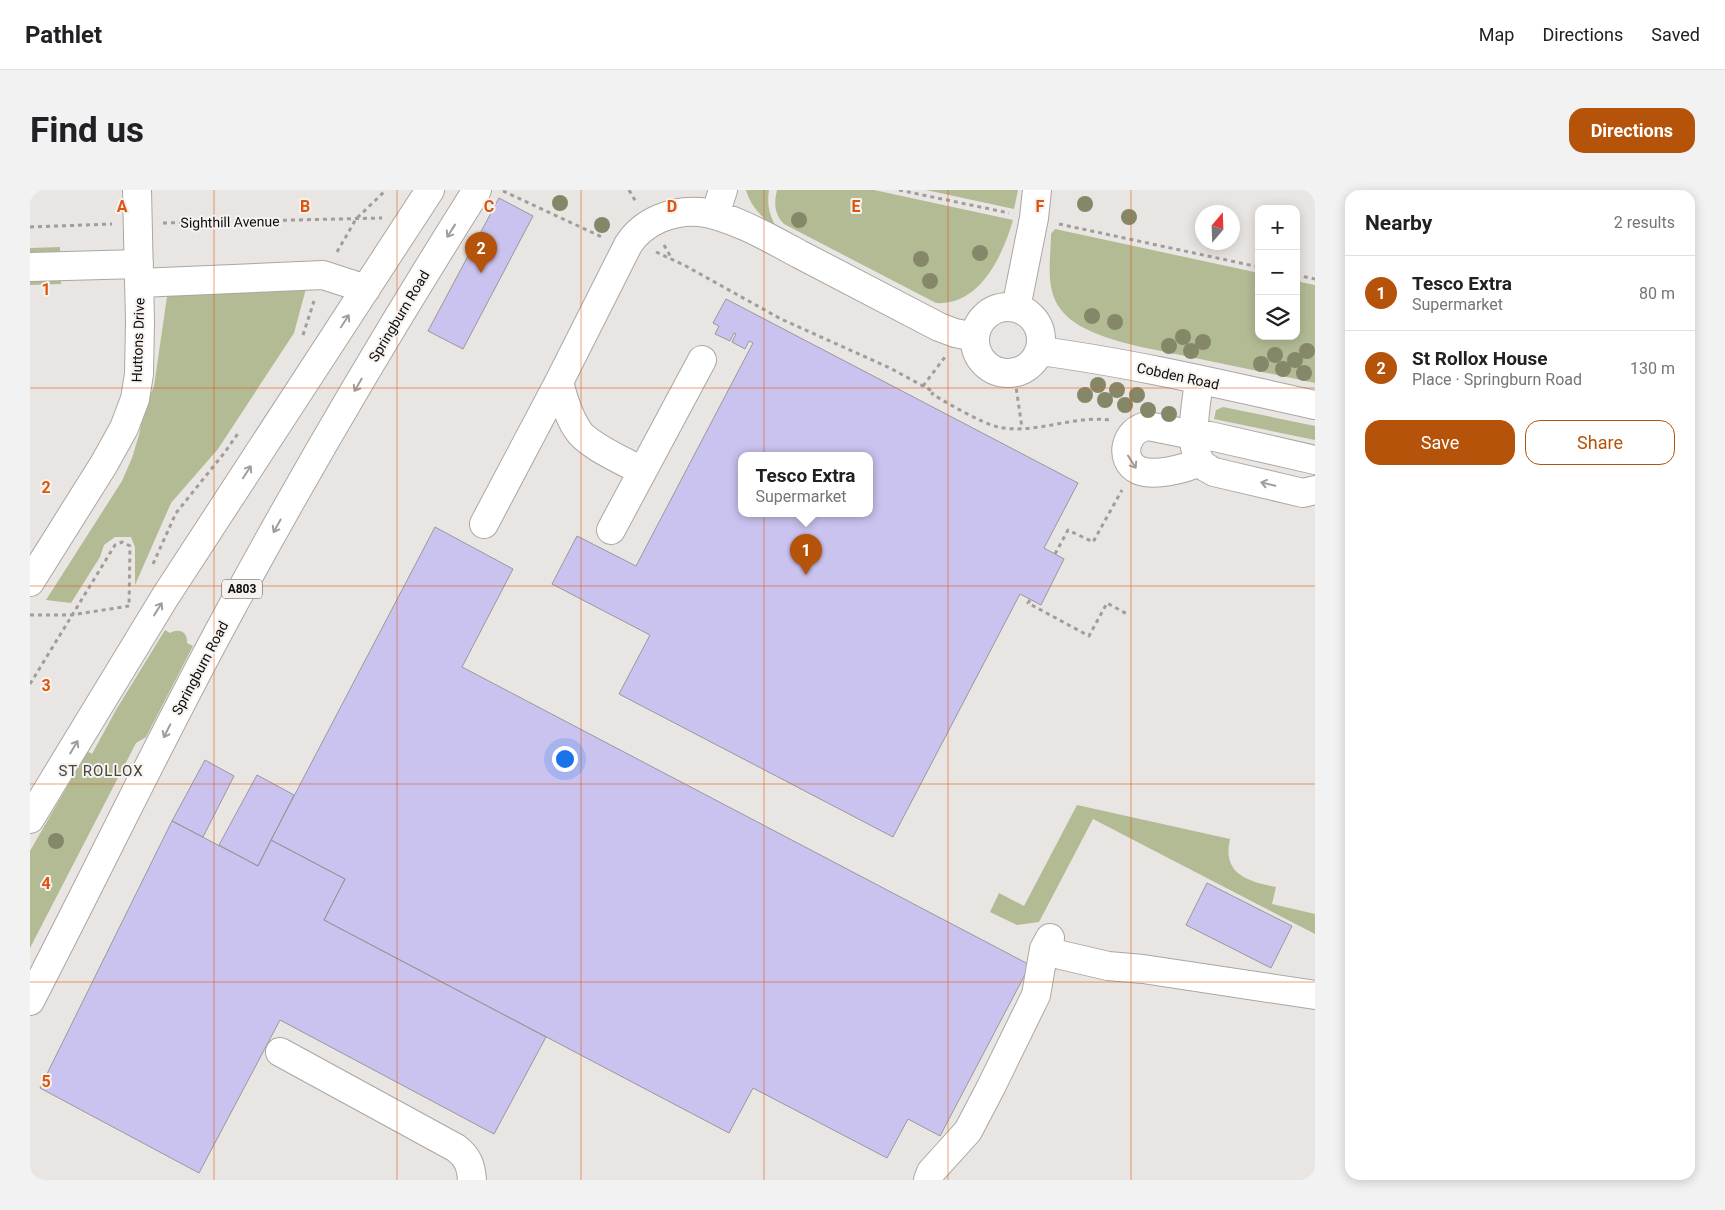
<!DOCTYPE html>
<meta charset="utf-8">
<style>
:root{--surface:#fff;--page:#f2f2f2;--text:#202124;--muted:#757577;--line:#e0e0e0;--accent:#b45309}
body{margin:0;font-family:Roboto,sans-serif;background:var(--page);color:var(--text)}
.controls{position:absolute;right:15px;top:15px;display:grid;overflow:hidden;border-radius:10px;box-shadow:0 2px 12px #0003}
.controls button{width:45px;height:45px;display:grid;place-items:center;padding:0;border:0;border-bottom:1px solid var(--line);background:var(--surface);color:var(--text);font:25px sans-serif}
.compass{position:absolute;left:1165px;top:15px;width:45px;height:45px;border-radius:50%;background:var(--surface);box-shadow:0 2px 12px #0003;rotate:19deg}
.you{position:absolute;left:534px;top:568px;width:18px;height:18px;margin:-12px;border:4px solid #fff;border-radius:50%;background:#1a73e8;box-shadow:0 0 0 8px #1a73e833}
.badge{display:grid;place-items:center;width:32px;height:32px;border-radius:50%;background:var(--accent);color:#fff;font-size:16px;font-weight:700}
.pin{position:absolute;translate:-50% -41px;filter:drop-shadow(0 1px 2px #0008)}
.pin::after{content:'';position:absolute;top:26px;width:18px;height:15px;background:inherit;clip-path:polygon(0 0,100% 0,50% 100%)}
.popup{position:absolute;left:708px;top:262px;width:135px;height:65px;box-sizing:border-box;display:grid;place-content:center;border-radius:10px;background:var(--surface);filter:drop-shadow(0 1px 4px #0005);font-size:16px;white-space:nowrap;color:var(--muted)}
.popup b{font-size:19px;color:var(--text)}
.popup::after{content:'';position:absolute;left:50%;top:100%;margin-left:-10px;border:10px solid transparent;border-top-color:var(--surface)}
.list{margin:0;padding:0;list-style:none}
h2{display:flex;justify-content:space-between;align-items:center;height:65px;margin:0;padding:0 20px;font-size:21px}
h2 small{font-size:16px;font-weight:400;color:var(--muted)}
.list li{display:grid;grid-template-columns:32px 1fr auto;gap:15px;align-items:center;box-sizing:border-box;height:75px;padding:0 20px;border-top:1px solid var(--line)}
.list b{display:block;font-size:19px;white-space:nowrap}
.list p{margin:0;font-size:16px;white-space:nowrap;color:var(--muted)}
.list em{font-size:16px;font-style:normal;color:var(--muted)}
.actions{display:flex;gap:10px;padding:15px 20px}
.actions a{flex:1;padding:11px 0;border:1px solid var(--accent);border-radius:15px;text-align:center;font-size:18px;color:var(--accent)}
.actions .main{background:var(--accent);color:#fff}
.icon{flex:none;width:28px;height:28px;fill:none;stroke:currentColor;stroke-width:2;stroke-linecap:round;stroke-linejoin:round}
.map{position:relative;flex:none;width:1285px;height:990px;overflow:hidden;border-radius:15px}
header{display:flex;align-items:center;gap:30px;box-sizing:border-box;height:70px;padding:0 25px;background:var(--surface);border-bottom:1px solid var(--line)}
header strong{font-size:24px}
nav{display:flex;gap:28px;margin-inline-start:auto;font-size:18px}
.intro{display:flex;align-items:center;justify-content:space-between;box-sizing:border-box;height:120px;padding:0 30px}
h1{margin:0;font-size:35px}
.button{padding:12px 22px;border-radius:15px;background:var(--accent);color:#fff;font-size:18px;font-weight:700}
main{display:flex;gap:30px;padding:0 30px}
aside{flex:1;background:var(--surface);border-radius:15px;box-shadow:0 2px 12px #0003}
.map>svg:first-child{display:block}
</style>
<header>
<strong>Pathlet</strong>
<nav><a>Map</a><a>Directions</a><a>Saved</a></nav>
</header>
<div class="intro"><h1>Find us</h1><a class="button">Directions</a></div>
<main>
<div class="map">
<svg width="1285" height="990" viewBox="0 0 1285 990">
<rect width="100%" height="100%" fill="#e9e5e2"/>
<path fill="#b2bb94" d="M716 0H739C737 15 739 25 747 38 732 28 721 17 716 0Z
M747 0H844L983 30C973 65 950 116 906 113L754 34C744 24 744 13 747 0Z
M896 0H988L984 19Z
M1025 39 1229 83V146H1266V91L1285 95V193C1247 185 1208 177 1170 169 1132 160 1057 152 1032 121 1014 100 1021 70 1021 44Z
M30 57V63H0V58Z
M31 89V94L0 95V90Z
M277 95 264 143 188 259 141 313 105 395V357L101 347H85L74 355 70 367 41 413 16 410 92 291 102 268 109 245 114 220 124 196 138 100Z
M1193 217 1285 236V250L1184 229 1186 220Z
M135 440 140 443C149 438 158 442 157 453L163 456 116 547 106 553 0 758V661L56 564 59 562 62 564 86 520Z
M1047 615 1200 649C1192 684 1217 691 1246 697L1242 714 1285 724V744L1063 629 1009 732 987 735 960 722 969 703 994 716Z"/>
<path fill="#cac3ef" stroke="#98989c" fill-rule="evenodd" d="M469 8 503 26 433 159 398 141Z
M696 109 1048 293 1014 358 1034 369 1011 415 990 404 863 647 589 504 620 445 522 394 547 346 606 376 723 153 719 151 715 159 702 152 706 144 704 143 700 151 685 144 689 136 683 133ZM712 266H840V324H712Z
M405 337 483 379 432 477 1000 775 910 946 878 929 857 968 723 898 699 943 294 730 315 689 241 650Z
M175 570 204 586 173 647 142 631Z
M227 585 264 605 228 676 189 655Z
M142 631 228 676 241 650 315 689 294 730 516 847 464 944 250 830 169 983 10 898Z
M1177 693 1262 736 1241 778 1156 735Z"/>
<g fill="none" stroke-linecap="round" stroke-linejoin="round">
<g stroke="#aaa7a3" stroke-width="30">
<path id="minor" d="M685 25 693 0
M0 77 109 74
M109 93 293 85 336 99
M945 150a33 33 0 1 1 66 0a33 33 0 1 1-66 0Z
M986 118 1004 28 1007 0
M1010 161C1102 173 1194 195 1285 215
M1169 190C1167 212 1157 253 1171 273 1174 277 1179 279 1184 282L1273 303 1285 300
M529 192C533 208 538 225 547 239 556 255 596 272 612 281
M1170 272C1154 279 1124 287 1108 280 1088 270 1095 239 1118 236L1163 245 1180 246 1285 270
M454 334 529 192 598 55C613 31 642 20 670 22 702 26 743 50 771 65 817 89 863 113 909 137L925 143 945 147
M581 340 672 170
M0 392 74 274 94 238 105 209 109 184 110 132 107 0
M1014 759 1031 765 1078 776 1113 779 1285 805
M250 862 426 958C438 967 441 976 442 990
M898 990 901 982 938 941 961 897 1006 805 1014 759 1020 748"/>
</g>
<g stroke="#aaa7a3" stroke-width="30">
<path id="major" d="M0 629 135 407 400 0
M0 811C68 680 131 547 202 417 279 275 361 136 447 0"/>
</g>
<path stroke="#a09d9b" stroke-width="3" stroke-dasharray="4 4" stroke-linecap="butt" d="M599 0 606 12
M869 0 979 23
M473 1 574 48
M133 33 352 28
M1029 34 1229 77
M0 37 82 34
M634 55 642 69
M307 62 326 29 356 0
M626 62 654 75 751 129 860 178 904 202 902 204C919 214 951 233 968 237 1004 245 1043 225 1080 230
M1266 85 1285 89
M273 145 284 111
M984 183 992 238
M893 196 915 167
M1025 364 1038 340 1063 352 1092 300
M123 374 146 323 195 262 209 242
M1000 410 998 413 1059 446 1077 413 1097 424
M0 425H41L99 416
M0 494 85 355 92 352 100 356 99 416"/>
<use href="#minor" stroke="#fff" stroke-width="28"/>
<use href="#major" stroke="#fff" stroke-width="28"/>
</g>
<g fill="#858868">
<circle cx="530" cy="13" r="8"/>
<circle cx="1055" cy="14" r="8"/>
<circle cx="1099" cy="27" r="8"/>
<circle cx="769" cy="30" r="8"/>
<circle cx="572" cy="35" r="8"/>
<circle cx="950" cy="63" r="8"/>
<circle cx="891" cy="69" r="8"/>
<circle cx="900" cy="91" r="8"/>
<circle cx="1062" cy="126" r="8"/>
<circle cx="1085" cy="132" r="8"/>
<circle cx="1153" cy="147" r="8"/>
<circle cx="1173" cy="152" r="8"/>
<circle cx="1139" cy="156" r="8"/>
<circle cx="1161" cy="161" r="8"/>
<circle cx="1277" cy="161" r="8"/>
<circle cx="1245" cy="165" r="8"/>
<circle cx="1265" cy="170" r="8"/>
<circle cx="1231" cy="174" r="8"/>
<circle cx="1253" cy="179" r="8"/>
<circle cx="1274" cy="183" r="8"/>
<circle cx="1068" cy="195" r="8"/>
<circle cx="1087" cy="200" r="8"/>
<circle cx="1055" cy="205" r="8"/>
<circle cx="1107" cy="205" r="8"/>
<circle cx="1075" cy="210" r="8"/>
<circle cx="1095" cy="215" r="8"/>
<circle cx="1118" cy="220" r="8"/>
<circle cx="1139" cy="224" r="8"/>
<circle cx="26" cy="651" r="8"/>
</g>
<defs><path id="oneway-shaft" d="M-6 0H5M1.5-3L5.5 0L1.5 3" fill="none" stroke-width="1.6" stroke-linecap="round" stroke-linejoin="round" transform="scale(1.25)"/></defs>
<g stroke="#9e9e9d">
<use href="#oneway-shaft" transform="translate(421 41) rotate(122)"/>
<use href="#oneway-shaft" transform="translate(315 131) rotate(-57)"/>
<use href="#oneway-shaft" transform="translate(328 195) rotate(120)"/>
<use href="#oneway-shaft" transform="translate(1102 272) rotate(58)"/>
<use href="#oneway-shaft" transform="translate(217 282) rotate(-57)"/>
<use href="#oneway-shaft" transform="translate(1238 294) rotate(-167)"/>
<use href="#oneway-shaft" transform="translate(247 336) rotate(119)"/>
<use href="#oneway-shaft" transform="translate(128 419) rotate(-58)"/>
<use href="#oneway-shaft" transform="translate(137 541) rotate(117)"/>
<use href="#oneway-shaft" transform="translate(44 557) rotate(-59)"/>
</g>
<path fill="none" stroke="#dd550c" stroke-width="1" stroke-opacity="0.55" d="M184 0V990M367 0V990M551 0V990M734 0V990M918 0V990M1101 0V990M0 198H1285M0 396H1285M0 594H1285M0 792H1285"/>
<g text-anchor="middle" stroke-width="4" stroke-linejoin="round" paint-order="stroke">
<rect fill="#f6f2ef" stroke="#53514f" stroke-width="1" x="192" y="389.5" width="40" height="19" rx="4"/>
<g font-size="12" font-weight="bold" fill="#0d0c0b">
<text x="212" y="403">A803</text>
</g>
<g font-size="14" fill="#0d0c0b" stroke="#f6f2ef">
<text transform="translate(200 32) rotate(-1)" y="5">Sighthill Avenue</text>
<text transform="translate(369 126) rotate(-59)" y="5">Springburn Road</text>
<text transform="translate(108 150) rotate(-88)" y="5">Huttons Drive</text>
<text transform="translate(1148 186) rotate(12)" y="5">Cobden Road</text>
<text transform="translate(170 478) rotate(-62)" y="5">Springburn Road</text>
</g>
<g font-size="15" letter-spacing="1" fill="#464340" stroke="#f6f2ef">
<text x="71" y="586">ST ROLLOX</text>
</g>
</g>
<g font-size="16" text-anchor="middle" font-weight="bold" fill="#dd550c" stroke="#f6f2ef" stroke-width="4" stroke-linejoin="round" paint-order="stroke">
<text x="92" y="22">A</text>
<text x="275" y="22">B</text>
<text x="459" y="22">C</text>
<text x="642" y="22">D</text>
<text x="826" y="22">E</text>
<text x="1010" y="22">F</text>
<text x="16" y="105">1</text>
<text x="16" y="303">2</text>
<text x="16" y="501">3</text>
<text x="16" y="699">4</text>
<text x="16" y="897">5</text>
</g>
</svg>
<div class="controls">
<button>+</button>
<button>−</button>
<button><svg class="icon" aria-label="layers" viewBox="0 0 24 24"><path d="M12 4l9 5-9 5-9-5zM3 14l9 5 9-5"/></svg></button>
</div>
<svg class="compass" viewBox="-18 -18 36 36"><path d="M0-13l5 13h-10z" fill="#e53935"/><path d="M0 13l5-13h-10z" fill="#757577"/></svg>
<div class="you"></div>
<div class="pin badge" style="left:776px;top:385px">1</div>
<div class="popup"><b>Tesco Extra</b>Supermarket</div>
<div class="pin badge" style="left:451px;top:83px">2</div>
</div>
<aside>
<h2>Nearby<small>2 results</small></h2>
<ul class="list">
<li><span class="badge">1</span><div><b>Tesco Extra</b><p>Supermarket</p></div><em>80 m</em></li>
<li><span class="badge">2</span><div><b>St Rollox House</b><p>Place · Springburn Road</p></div><em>130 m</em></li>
</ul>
<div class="actions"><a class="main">Save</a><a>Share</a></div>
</aside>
</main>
